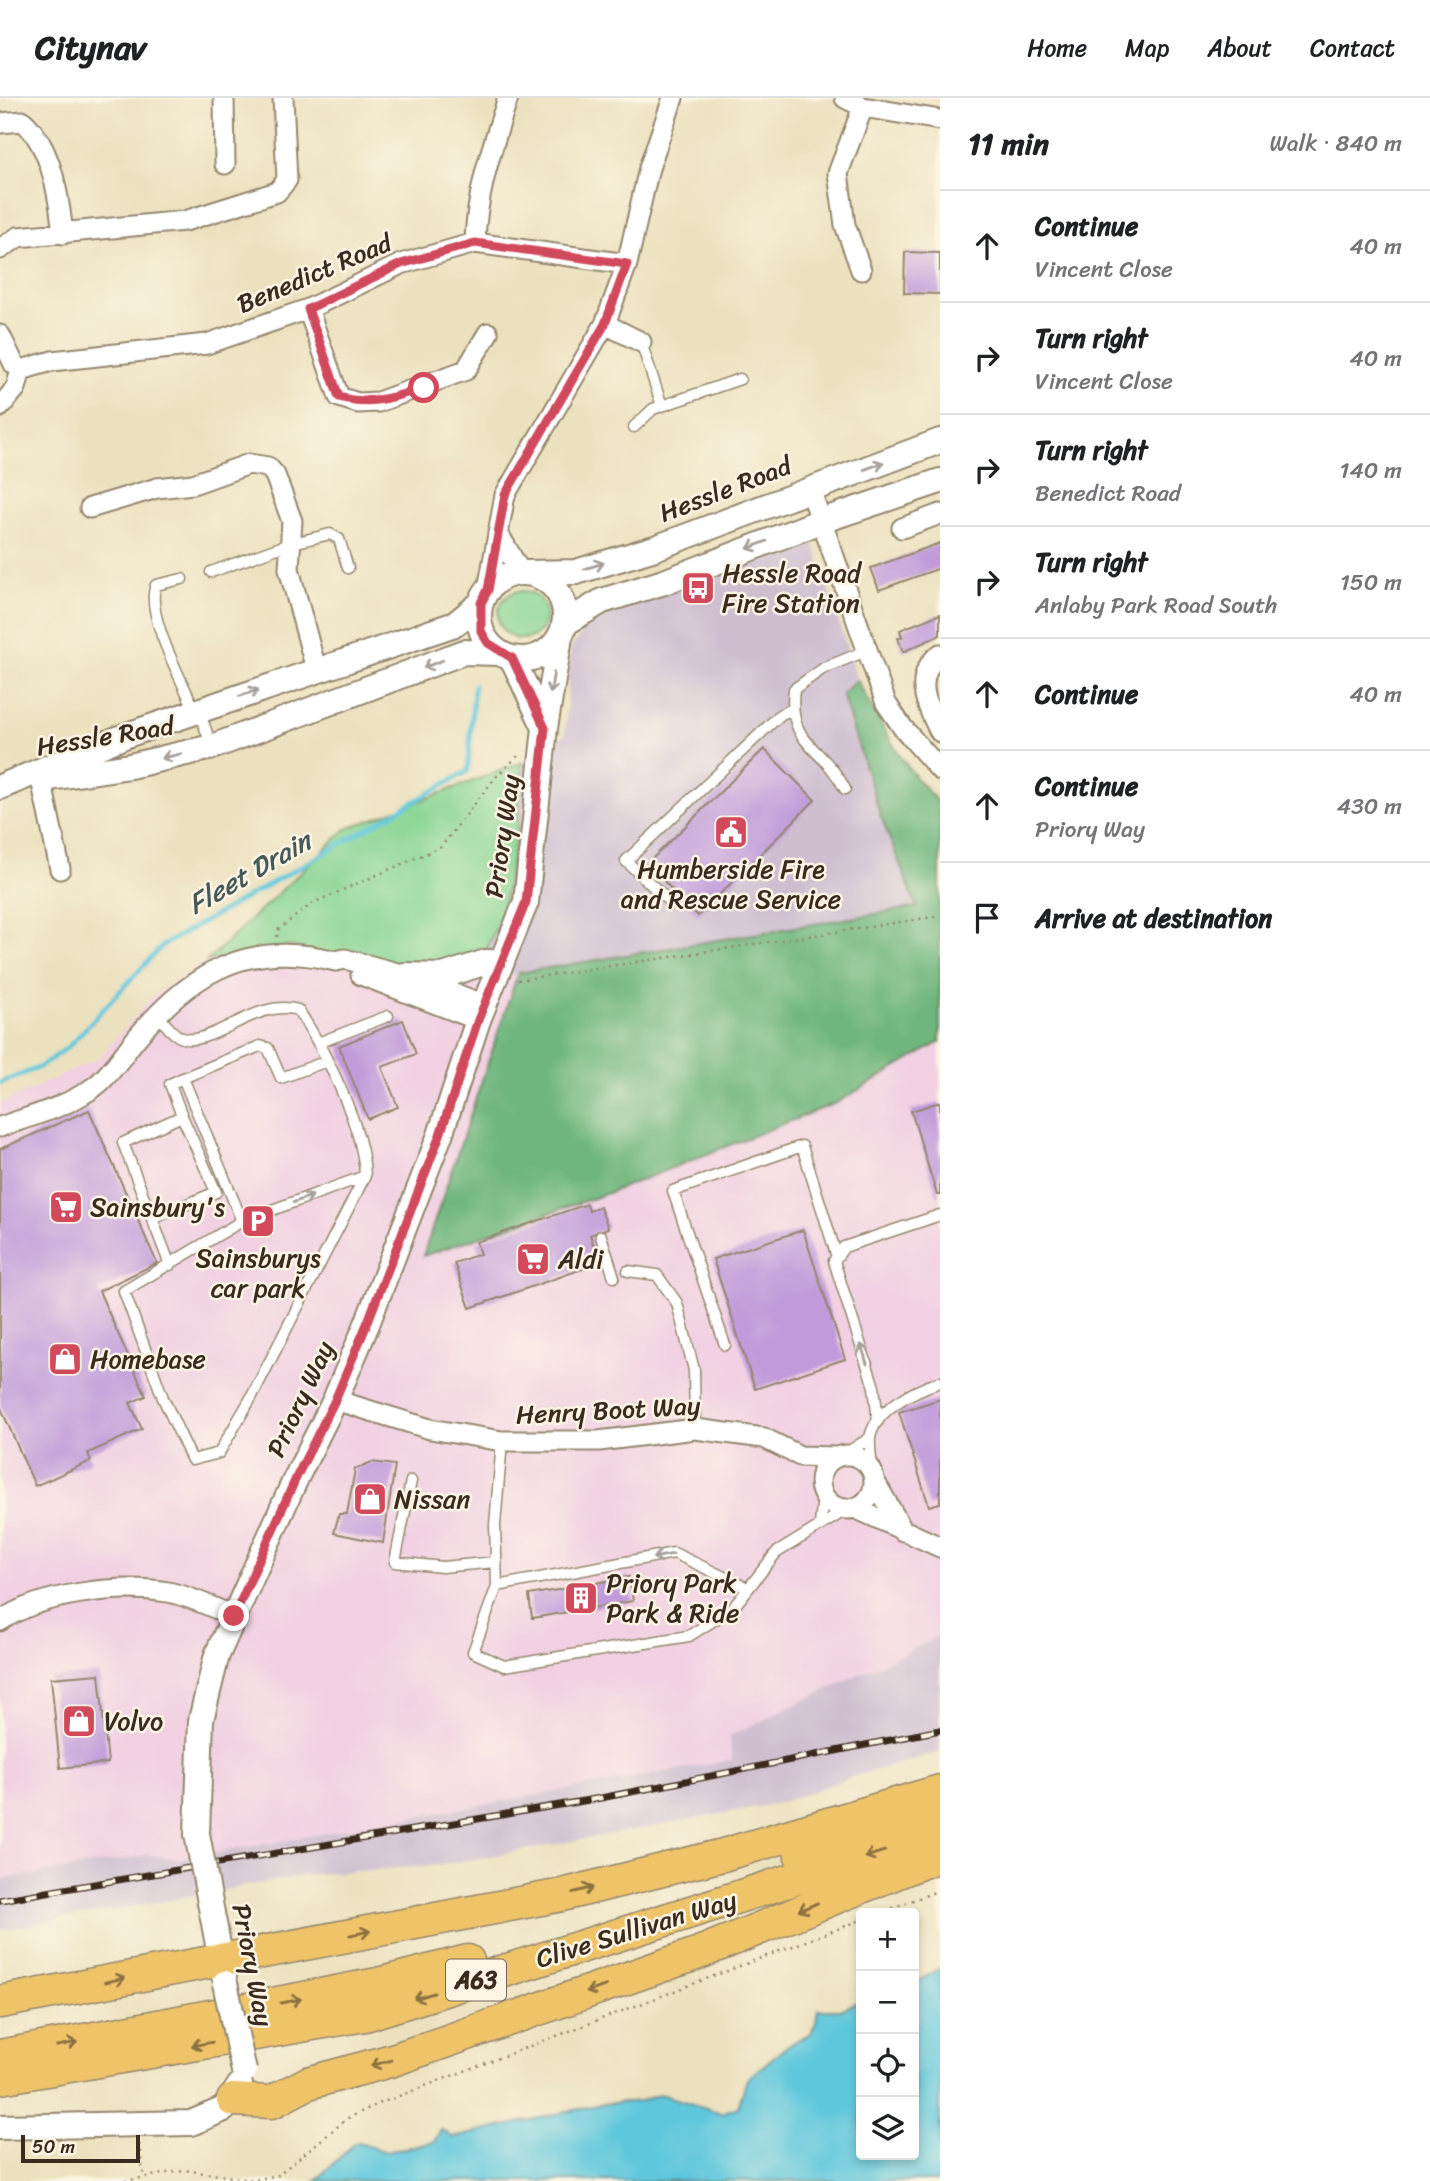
<!DOCTYPE html>
<meta charset="utf-8">
<style>
:root{--surface:#fff;--page:#f2f2f2;--text:#202124;--muted:#757577;--line:#e0e0e0}
body{margin:0;font-family:Sriracha,sans-serif;background:var(--page);color:var(--text)}
.controls{position:absolute;right:21px;bottom:21px;display:grid;overflow:hidden;border-radius:7px;box-shadow:0 4px 10px #0003}
.controls button{width:63px;height:63px;display:grid;place-items:center;padding:0;border:0;border-bottom:2px solid var(--line);background:var(--surface);color:var(--text);font:35px sans-serif}
.scale{position:absolute;left:21px;bottom:18px;width:119px;box-sizing:border-box;padding-left:7px;border:4px solid #3b2a1e;border-top:0;font-size:19px;line-height:24px;white-space:nowrap;color:#3b2a1e;-webkit-text-stroke:5px #fcf5e5;paint-order:stroke}
.stop{position:absolute;width:21px;height:21px;margin:-16px;border:5px solid #d1495b;border-radius:50%;background:#fff}
.stop.end{background:#d1495b;border-color:#fff;box-shadow:0 2px 7px #0008}
.list{margin:0;padding:0;list-style:none}
h2{display:flex;justify-content:space-between;align-items:center;height:91px;margin:0;padding:0 28px;font-size:30px}
h2 small{font-size:23px;font-weight:400;color:var(--muted)}
.list li{display:grid;grid-template-columns:46px 1fr auto;gap:21px;align-items:center;box-sizing:border-box;height:112px;padding:0 28px;border-top:2px solid var(--line)}
.list b{display:block;font-size:26px;white-space:nowrap}
.list p{margin:0;font-size:23px;white-space:nowrap;color:var(--muted)}
.list em{font-size:23px;font-style:normal;color:var(--muted)}
.icon{flex:none;width:38px;height:38px;fill:none;stroke:currentColor;stroke-width:2;stroke-linecap:round;stroke-linejoin:round}
.map{position:relative;flex:none;width:940px;height:2083px;overflow:hidden}
header{display:flex;align-items:center;gap:42px;box-sizing:border-box;height:98px;padding:0 35px;background:var(--surface);border-bottom:2px solid var(--line)}
header strong{font-size:33px}
nav{display:flex;gap:38px;margin-inline-start:auto;font-size:24px}
main{display:flex}
aside{flex:1;background:var(--surface)}
.map>svg:first-child{display:block}
</style>
<header>
<strong>Citynav</strong>
<nav><a>Home</a><a>Map</a><a>About</a><a>Contact</a></nav>
</header>
<main>
<div class="map">
<svg width="940" height="2083" viewBox="0 0 940 2083">
<rect width="100%" height="100%" fill="#fcf5e5"/>
<filter id="ink" filterUnits="userSpaceOnUse"><feTurbulence type="fractalNoise" baseFrequency=".0143" numOctaves="2"/><feDisplacementMap in="SourceGraphic" scale="14" xChannelSelector="R" yChannelSelector="G"/><feConvolveMatrix kernelMatrix="1 2 1 2 8 2 1 2 1" color-interpolation-filters="sRGB"/></filter>
<filter id="wash" filterUnits="userSpaceOnUse"><feTurbulence type="fractalNoise" baseFrequency=".00686" numOctaves="4" result="noise"/><feDisplacementMap in="SourceGraphic" scale="28" xChannelSelector="R" yChannelSelector="G"/><feGaussianBlur stdDeviation="1.57" result="paint"/><feColorMatrix in="noise" values="0 0 0 0 0 0 0 0 0 0 0 0 0 0 0 0 0 1.4 0 .05"/><feComposite in="paint" operator="in"/></filter>
<g filter="url(#wash)">
<rect width="100%" height="100%" fill="#ece1be"/>
<path fill="#f1d0e2" d="M291 848 445 890 518 875 424 1158 611 1094 836 1005 940 944V1538L733 1662 182 1761 149 1757 0 1782V1006L99 960 154 897 207 863Z"/>
<path fill="#cebed0" d="M812 439 857 582 842 596 880 716 917 809 518 875 445 890 502 814 518 727 523 664 565 637 570 552 587 528 612 511Z
M940 1538V1654L851 1679 780 1705 442 1767 313 1776 0 1832V1782L149 1757 182 1761 732 1662 729 1638Z"/>
<path fill="#88d593" stroke="#628058" stroke-width="2" d="M498 517a24 24 0 1 1 48 0a24 24 0 1 1-48 0Z
M523 664 518 727 502 814 477 875 445 890 291 848 207 863 346 731Z"/>
<path fill="#6eb67d" stroke="#54704e" stroke-width="2" d="M857 582C881 626 903 671 940 706V944L836 1005 611 1094 423 1158 518 875 917 809 880 716 842 596Z"/>
<path fill="#5fc7dc" stroke="#4d787d" stroke-width="2" d="M940 1870V2083H315L356 2044 386 2054 434 2044 441 2031 453 2040 601 2006 642 2003 660 1996 722 2015 738 2009 747 1981 787 1948 811 1935 816 1925 818 1912H841L861 1902V2057H914V1886Z"/>
<g fill="none" stroke-linecap="round" stroke-linejoin="round">
<path stroke="#5fc7dc" stroke-width="4.5" d="M0 985 40 969 68 949 163 847 468 673 474 587"/>
</g>
<g id="blocks">
<path fill="#c09ada" d="M905 154 940 155V196L904 195Z
M940 445V470L879 492 871 470Z
M940 516V537L903 554 898 540 902 539 900 532Z
M764 651 815 702 698 818 647 766Z
M403 922 416 956 382 969 398 1009 368 1021 339 948Z
M940 1004V1097H937L911 1013Z
M89 1012 157 1165 99 1193 146 1298 130 1305 142 1331 88 1355 91 1363 35 1388 0 1308V1051Z
M587 1106 589 1113 600 1109 608 1130 590 1137 600 1165 470 1210 454 1165 480 1156 476 1144Z
M803 1132 845 1261 755 1291 713 1161Z
M940 1301V1405L929 1408 899 1314Z
M372 1364 395 1367 383 1445 334 1435 339 1416H347L355 1371Z
M629 1479 633 1503 532 1520 529 1497Z
M99 1576 108 1665 60 1670 51 1580Z"/>
</g>
</g>
<g filter="url(#ink)">
<use href="#blocks" fill-opacity="0" stroke="#94866e" stroke-width="2"/>
<g fill="none" stroke-linecap="round" stroke-linejoin="round">
<g stroke="#94866e" stroke-width="13">
<path id="service" d="M641 244 662 308
M634 329 653 311 740 281
M211 474 289 446 330 436 339 441 348 470
M182 481 156 487C144 515 183 584 195 613
M199 613 212 649
M845 691C823 647 787 649 794 591L824 570 868 552
M671 805 626 763 781 616 791 612
M157 915C164 924 170 934 180 939 208 953 255 899 298 912 325 952 364 1030 365 1078L251 1300 219 1355 192 1362 163 1300 124 1193 242 1123 183 980 260 948 268 950 281 980 327 963
M318 945 388 918
M152 1121 216 1094 182 1018
M242 1123 365 1078
M601 1138 614 1179
M170 1167 123 1045 182 1018 170 986 183 980
M628 1173 657 1177 677 1205 694 1272 695 1331
M725 1247 673 1093 802 1048 837 1159
M878 1323 874 1289 834 1163 844 1149 940 1117
M502 1343 495 1427 497 1488 473 1554 504 1568 689 1538 733 1510 776 1455 846 1412
M843 1357 870 1340
M872 1374C872 1363 869 1351 870 1340 875 1311 915 1292 940 1284
M411 1383 395 1464 442 1469 496 1464
M820 1426 823 1398
M497 1488 674 1455 747 1490"/>
</g>
<g stroke="#94866e" stroke-width="23">
<path id="minor" d="M224 0 225 66
M845 0 863 9 940 22
M0 25 23 23C52 49 59 99 63 136
M475 145C476 95 493 47 508 0
M0 151 18 139 185 123 277 94 287 82 283 0
M861 172 845 127 838 75 863 9
M308 211 339 299 358 305 378 304 466 272 488 235
M605 226 641 244
M0 237 14 266 21 272 52 263 207 246 308 211 401 166 475 145 627 166
M0 309 16 290 21 272
M810 391 886 605 903 630 940 672
M90 410 157 390 193 386 249 366 268 369 275 377 292 423 289 471 316 571
M902 430 940 416
M498 435 521 475
M488 492 505 397 605 226 627 166 649 70 673 0
M940 556C912 578 926 607 940 634
M41 681 60 771
M361 877 478 922
M0 1029C31 1018 67 1009 94 989 111 977 125 953 139 937 193 873 250 841 336 863L345 861 405 877 485 907
M335 1302 430 1331 502 1343H599L695 1331 764 1340 800 1358 835 1359
M820 1384a27 27 0 1 1 54 0a27 27 0 1 1-54 0Z
M874 1382 903 1433
M855 1410 940 1449
M0 1523C42 1495 119 1486 168 1494 190 1498 213 1510 234 1518"/>
</g>
<g stroke="#94866e" stroke-width="28">
<path id="tertiary" d="M526 475 576 474 655 450 940 343
M479 518a43 43 0 1 1 86 0a43 43 0 1 1-86 0Z
M564 526 602 503 664 484 821 423 940 383
M512 560 545 630
M51 680 130 668 212 649 464 554 499 555
M0 689 127 637 455 526 481 505
M405 877 443 878 486 864H502
M197 1736 201 1622 217 1557 296 1380 335 1302 367 1226 440 1037 478 922 526 804 545 630 560 539
M212 1815 224 1878
M0 2029 191 2025 224 2011 240 1987"/>
</g>
<g stroke="#94866e" stroke-width="35">
<path id="trunk" d="M801 1758 935 1715
M0 1904 562 1797 723 1757 940 1693
M0 1958 378 1886 468 1863
M0 1980 365 1917 940 1735
M233 2002 272 2004 308 1985 393 1962 699 1855 940 1757"/>
</g>
<path stroke="#94866e" stroke-width="2.5" stroke-dasharray="2 5" stroke-linecap="butt" d="M277 839 279 831 313 805 441 749 495 680 521 655
M518 882 940 818
M879 1815 940 1792
M139 2046 144 2078
M125 2083 183 2072 254 2082 278 2077 348 2020 378 2006 861 1822"/>
<use href="#service" stroke="#fff" stroke-width="10"/>
<use href="#minor" stroke="#fff" stroke-width="19"/>
<use href="#tertiary" stroke="#fff" stroke-width="24"/>
<use href="#trunk" stroke="#efc469" stroke-width="32"/>
<g stroke="#3b2a1e" stroke-width="7">
<path id="rail" d="M0 1802 601 1700 940 1632"/>
</g>
<use href="#rail" stroke="#fcf5e5" stroke-width="4.5" stroke-dasharray="13" stroke-linecap="butt"/>
<g stroke="#94866e" stroke-width="28" stroke-linecap="butt">
<path id="tertiary-bridge" d="M197 1736 212 1815
M225 1885 244 1973"/>
</g>
<use href="#tertiary-bridge" stroke="#fff" stroke-width="24"/>
</g>
<defs><path id="oneway-shaft" d="M-6 0H5M1.5-3L5.5 0L1.5 3" fill="none" stroke-width="1.6" stroke-linecap="round" stroke-linejoin="round" transform="scale(1.75)"/></defs>
<g stroke="#a79f9a">
<use href="#oneway-shaft" transform="translate(874 368) rotate(-20)"/>
<use href="#oneway-shaft" transform="translate(757 447) rotate(159)"/>
<use href="#oneway-shaft" transform="translate(594 468) rotate(-17)"/>
<use href="#oneway-shaft" transform="translate(433 566) rotate(159)"/>
<use href="#oneway-shaft" transform="translate(552 585) rotate(99)"/>
<use href="#oneway-shaft" transform="translate(249 595) rotate(-19)"/>
<use href="#oneway-shaft" transform="translate(172 658) rotate(167)"/>
<use href="#oneway-shaft" transform="translate(303 1101) rotate(-20)"/>
<use href="#oneway-shaft" transform="translate(864 1256) rotate(-107)"/>
<use href="#oneway-shaft" transform="translate(663 1458) rotate(170)"/>
</g>
<g stroke="#8c6f40">
<use href="#oneway-shaft" transform="translate(875 1756) rotate(163)"/>
<use href="#oneway-shaft" transform="translate(583 1792) rotate(-14)"/>
<use href="#oneway-shaft" transform="translate(808 1809) rotate(157)"/>
<use href="#oneway-shaft" transform="translate(360 1835) rotate(-11)"/>
<use href="#oneway-shaft" transform="translate(115 1882) rotate(-11)"/>
<use href="#oneway-shaft" transform="translate(596 1891) rotate(161)"/>
<use href="#oneway-shaft" transform="translate(424 1898) rotate(163)"/>
<use href="#oneway-shaft" transform="translate(291 1903) rotate(-11)"/>
<use href="#oneway-shaft" transform="translate(67 1946) rotate(-11)"/>
<use href="#oneway-shaft" transform="translate(202 1946) rotate(170)"/>
<use href="#oneway-shaft" transform="translate(381 1965) rotate(165)"/>
</g>
</g>
<g fill="none" stroke-linecap="round" stroke-linejoin="round" filter="url(#ink)">
<path stroke="#d1495b" stroke-width="9" d="M234 1518 296 1380 335 1302 367 1226 440 1037 478 922 526 804 545 630 512 560 488 545 481 533V505L488 492 505 397 605 226 627 166 475 145 401 166 308 211 339 299C370 308 394 299 424 290"/>
</g>
<defs>
<g id="bus-square" transform="scale(1.75)"><rect x="-9" y="-9" width="18" height="18" rx="4" fill="#d1495b" stroke="#fcf5e5"/><path d="M-5-6H5V4H4V6H2V4H-2V6H-4V4H-5ZM-3.5-4V0h7V-4ZM-3.5 1.2v1.5H-2V1.2ZM2 1.2v1.5H3.5V1.2Z" fill="#fff"/></g>
<g id="civic-square" transform="scale(1.75)"><rect x="-9" y="-9" width="18" height="18" rx="4" fill="#d1495b" stroke="#fcf5e5"/><path d="M-.6-6.5H3V-4.5H.6V-3L4-1V1h2V6H-6V1h2V-1L-.6-3ZM-1.2 2.5V6h2.4V2.5Z" fill="#fff"/></g>
<g id="supermarket-square" transform="scale(1.75)"><rect x="-9" y="-9" width="18" height="18" rx="4" fill="#d1495b" stroke="#fcf5e5"/><path d="M-6-5.5h2.5l.6 2H6L4.5 2H-2.5L-4.4-4H-6ZM-1.5 3.2a1.3 1.3 0 1 0 .1 0ZM3 3.2a1.3 1.3 0 1 0 .1 0Z" fill="#fff"/></g>
<g id="parking-square" transform="scale(1.75)"><rect x="-9" y="-9" width="18" height="18" rx="4" fill="#d1495b" stroke="#fcf5e5"/><path d="M-3.5-5.5H1a3.5 3.5 0 0 1 0 7H-1V5.5H-3.5ZM-1-3.4V-.6H.8a1.4 1.4 0 0 0 0-2.8Z" fill="#fff"/></g>
<g id="shop-square" transform="scale(1.75)"><rect x="-9" y="-9" width="18" height="18" rx="4" fill="#d1495b" stroke="#fcf5e5"/><path d="M-5-2.5h2.3a2.7 3.5 0 0 1 5.4 0H5L5.5 6h-11ZM-1.5-2.5h3a1.5 2.3 0 0 0-3 0Z" fill="#fff"/></g>
<g id="building-square" transform="scale(1.75)"><rect x="-9" y="-9" width="18" height="18" rx="4" fill="#d1495b" stroke="#fcf5e5"/><path d="M-4-6H4V6H1V3H-1V6H-4ZM-2.5-4.3h1.7v1.8h-1.7ZM.8-4.3h1.7v1.8H.8ZM-2.5-1h1.7V.8h-1.7ZM.8-1h1.7V.8H.8Z" fill="#fff"/></g>
</defs>
<g fill-rule="evenodd">
<use href="#bus-square" x="698" y="490"/>
<use href="#civic-square" x="731" y="734"/>
<use href="#supermarket-square" x="66" y="1109"/>
<use href="#parking-square" x="258" y="1123"/>
<use href="#supermarket-square" x="533" y="1161"/>
<use href="#shop-square" x="65" y="1261"/>
<use href="#shop-square" x="370" y="1401"/>
<use href="#building-square" x="581" y="1500"/>
<use href="#shop-square" x="79" y="1623"/>
</g>
<g text-anchor="middle" stroke-width="5" stroke-linejoin="round" paint-order="stroke">
<rect fill="#fcf5e5" stroke="#75675a" stroke-width="2" x="446" y="1861.5" width="60" height="41" rx="5"/>
<g font-size="24" font-weight="bold" fill="#3b2a1e">
<text x="476" y="1890">A63</text>
</g>
<g font-size="26" fill="#3b2a1e" stroke="#fcf5e5">
<text transform="translate(314 175) rotate(-23)" y="9">Benedict Road</text>
<text transform="translate(725 391) rotate(-21)" y="9">Hessle Road</text>
<text transform="translate(105 638) rotate(-9)" y="9">Hessle Road</text>
<text transform="translate(502 738) rotate(-82)" y="9">Priory Way</text>
<text transform="translate(300 1301) rotate(-65)" y="9">Priory Way</text>
<text transform="translate(608 1312) rotate(-3)" y="9">Henry Boot Way</text>
<text transform="translate(636 1831) rotate(-17)" y="9">Clive Sullivan Way</text>
<text transform="translate(253 1867) rotate(79)" y="9">Priory Way</text>
</g>
<g font-size="26" fill="#3b2a1e" stroke="#fcf5e5" text-anchor="start">
<text x="722" y="484">Hessle Road<tspan x="722" dy="30">Fire Station</tspan></text>
<text x="731" y="780" text-anchor="middle">Humberside Fire<tspan x="731" dy="30">and Rescue Service</tspan></text>
<text x="90" y="1118">Sainsbury's</text>
<text x="258" y="1169" text-anchor="middle">Sainsburys<tspan x="258" dy="30">car park</tspan></text>
<text x="558" y="1170">Aldi</text>
<text x="90" y="1270">Homebase</text>
<text x="394" y="1410">Nissan</text>
<text x="606" y="1494">Priory Park<tspan x="606" dy="30">Park &amp; Ride</tspan></text>
<text x="104" y="1632">Volvo</text>
</g>
<g font-size="28" font-style="italic" fill="#465957" stroke="#fcf5e5">
<text transform="translate(249 774) rotate(-30)" y="10">Fleet Drain</text>
</g>
</g>
</svg>
<div class="controls">
<button>+</button>
<button>−</button>
<button><svg class="icon" aria-label="locate" viewBox="0 0 24 24"><circle cx="12" cy="12" r="6"/><path d="M12 2v4M12 18v4M2 12h4M18 12h4"/></svg></button>
<button><svg class="icon" aria-label="layers" viewBox="0 0 24 24"><path d="M12 4l9 5-9 5-9-5zM3 14l9 5 9-5"/></svg></button>
</div>
<div class="scale">50 m</div>
<div class="stop" style="left:424px;top:290px"></div>
<div class="stop end" style="left:234px;top:1518px"></div>
</div>
<aside>
<h2>11 min<small>Walk · 840 m</small></h2>
<ul class="list">
<li><svg class="icon" aria-label="ahead" viewBox="0 0 24 24"><path d="M12 20V5M6 11l6-6 6 6"/></svg><div><b>Continue</b><p>Vincent Close</p></div><em>40 m</em></li>
<li><svg class="icon" aria-label="right" viewBox="0 0 24 24"><path d="M7 20v-9h11M14 6l5 5-5 5"/></svg><div><b>Turn right</b><p>Vincent Close</p></div><em>40 m</em></li>
<li><svg class="icon" aria-label="right" viewBox="0 0 24 24"><path d="M7 20v-9h11M14 6l5 5-5 5"/></svg><div><b>Turn right</b><p>Benedict Road</p></div><em>140 m</em></li>
<li><svg class="icon" aria-label="right" viewBox="0 0 24 24"><path d="M7 20v-9h11M14 6l5 5-5 5"/></svg><div><b>Turn right</b><p>Anlaby Park Road South</p></div><em>150 m</em></li>
<li><svg class="icon" aria-label="ahead" viewBox="0 0 24 24"><path d="M12 20V5M6 11l6-6 6 6"/></svg><div><b>Continue</b></div><em>40 m</em></li>
<li><svg class="icon" aria-label="ahead" viewBox="0 0 24 24"><path d="M12 20V5M6 11l6-6 6 6"/></svg><div><b>Continue</b><p>Priory Way</p></div><em>430 m</em></li>
<li><svg class="icon" aria-label="arrive" viewBox="0 0 24 24"><path d="M6 21V4h12l-3 4 3 4H6"/></svg><div><b>Arrive at destination</b></div></li>
</ul>
</aside>
</main>
